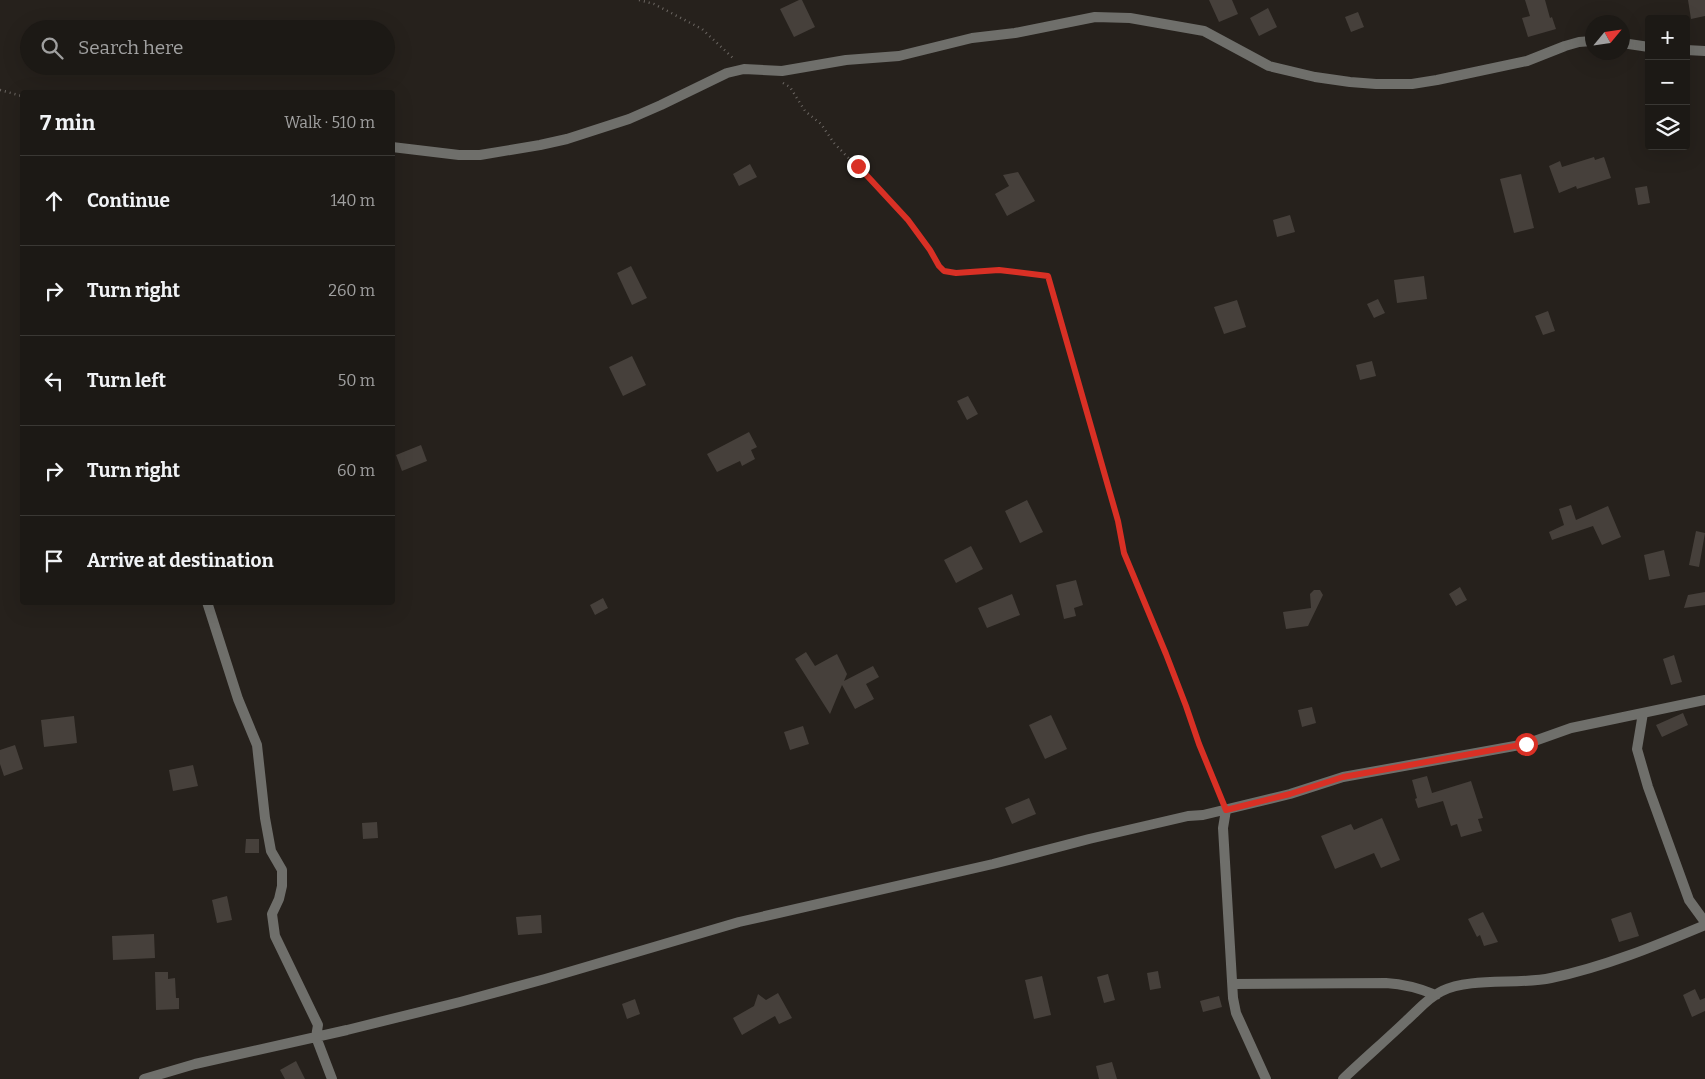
<!DOCTYPE html>
<meta charset="utf-8">
<style>
:root{--surface:#1c1915;--page:#292622;--text:#f1f3f6;--muted:#a0a0a0;--line:#3a3834}
body{margin:0;font-family:Bitter,serif;background:var(--page);color:var(--text)}
.controls{position:absolute;right:15px;top:15px;display:grid;overflow:hidden;border-radius:5px;box-shadow:0 5px 20px #0002}
.controls button{width:45px;height:45px;display:grid;place-items:center;padding:0;border:0;border-bottom:1px solid var(--line);background:var(--surface);color:var(--text);font:25px sans-serif}
.compass{position:absolute;left:1585px;top:15px;width:45px;height:45px;border-radius:50%;background:var(--surface);box-shadow:0 5px 20px #0002;rotate:61deg}
.stop{position:absolute;width:15px;height:15px;margin:-11px;border:4px solid #d93025;border-radius:50%;background:#fff}
.stop.end{background:#d93025;border-color:#fff;box-shadow:0 1px 5px #0008}
.list{margin:0;padding:0;list-style:none}
h2{display:flex;justify-content:space-between;align-items:center;height:65px;margin:0;padding:0 20px;font-size:21px}
h2 small{font-size:16px;font-weight:400;color:var(--muted)}
.list li{display:grid;grid-template-columns:32px 1fr auto;gap:15px;align-items:center;box-sizing:border-box;height:90px;padding:0 20px;border-top:1px solid var(--line)}
.list b{display:block;font-size:19px;white-space:nowrap}
.list em{font-size:16px;font-style:normal;color:var(--muted)}
.icon{flex:none;width:28px;height:28px;fill:none;stroke:currentColor;stroke-width:2;stroke-linecap:round;stroke-linejoin:round}
.map{position:relative;flex:none;width:1705px;height:1079px;overflow:hidden}
.search{position:absolute;background:var(--surface);box-shadow:0 5px 20px #0002;left:20px;top:20px;width:375px;height:55px;display:flex;align-items:center;gap:12px;box-sizing:border-box;padding:0 18px;border-radius:28px;color:var(--muted);font-size:19px}
.panel{position:absolute;background:var(--surface);box-shadow:0 5px 20px #0002;left:20px;top:90px;width:375px;height:515px;border-radius:5px}
.map>svg:first-child{display:block}
</style>
<div class="map">
<svg width="1705" height="1079" viewBox="0 0 1705 1079">
<rect width="100%" height="100%" fill="#26211c"/>
<path fill="#46403b" d="M799 0H802L815 27 794 37 780 9Z
M1209 0H1232L1238 14 1219 22Z
M1525 0H1545L1550 18 1552 17 1556 29 1528 37 1522 18 1530 16Z
M1688 0H1705V16L1691 19Z
M1268 8 1277 27 1259 36 1250 18Z
M1358 12 1364 27 1351 32 1345 17Z
M1594 157 1595 160 1604 157 1611 178 1577 189 1576 186 1559 193 1549 166 1560 161 1562 167Z
M750 164 757 177 739 186 733 174Z
M1018 172 1035 201 1007 216 995 194 1009 186 1003 175Z
M1521 174 1534 228 1514 233 1500 179Z
M1647 186 1650 203 1638 205 1635 188Z
M1290 215 1295 232 1277 237 1273 220Z
M631 266 647 298 632 305 617 273Z
M1424 276 1427 299 1397 303 1394 280Z
M1378 299 1385 313 1374 318 1367 304Z
M1237 300 1246 327 1224 334 1214 307Z
M1548 311 1555 331 1543 335 1535 316Z
M632 356 646 385 623 396 609 367Z
M1372 361 1376 376 1360 380 1356 365Z
M968 396 978 414 967 420 957 401Z
M749 432 757 447 751 450 755 459 742 466 740 461 717 472 707 454Z
M421 445 427 461 402 471 396 455Z
M1027 500 1043 532 1020 543 1005 511Z
M1571 505 1576 520 1608 506 1621 537 1602 545 1593 526 1552 540 1549 532 1564 525 1559 509Z
M1696 531 1705 533 1699 567 1689 565Z
M971 546 983 569 956 583 944 560Z
M1664 550 1670 576 1649 580 1644 555Z
M1076 580 1083 605 1074 608 1076 616 1064 619 1056 585Z
M1460 587 1467 600 1456 606 1449 594Z
M1314 590H1320L1323 595 1308 626 1286 629 1283 612 1311 608 1310 594Z
M1705 592V605L1684 608 1688 595Z
M1012 594 1020 615 987 628 978 608Z
M603 598 608 608 595 615 590 605Z
M806 652 815 666 837 654 847 674 844 681 873 666 879 677 866 684 874 699 855 709 842 685 830 714 795 659Z
M1674 655 1682 682 1671 685 1663 659Z
M1312 707 1316 723 1302 727 1298 710Z
M1683 713 1688 725 1662 737 1656 725Z
M1051 715 1067 749 1045 759 1029 725Z
M74 716 77 743 44 747 41 720Z
M803 726 809 744 790 750 784 732Z
M15 745 23 769 4 776 0 764V750Z
M193 765 198 786 173 791 169 770Z
M1427 776 1432 793 1471 781 1483 818 1478 819 1482 831 1461 837 1457 824 1451 826 1443 801 1418 808 1415 799 1417 798 1412 780Z
M1029 798 1036 814 1012 824 1005 808Z
M1382 818 1400 860 1381 868 1374 853 1335 869 1321 836 1351 824 1354 830Z
M377 822 378 838 363 839 362 823Z
M246 839H259V853H245Z
M227 896 232 920 217 923 212 900Z
M1483 912 1498 942 1484 946 1480 935 1477 937 1468 919Z
M1631 912 1639 936 1619 942 1611 919Z
M541 915 542 933 518 935 516 917Z
M154 934 155 958 113 960 112 936Z
M1158 971 1161 988 1150 990 1147 973Z
M155 972H168V979L175 978 176 998H179V1009L156 1010Z
M1108 974 1115 1000 1104 1003 1097 977Z
M1042 976 1051 1015 1034 1019 1025 980Z
M1695 989 1700 1000 1705 998V1011L1692 1017 1683 995Z
M778 993 792 1018 779 1024 775 1016 742 1035 733 1018 754 1006 758 994 766 1000Z
M1219 996 1222 1007 1203 1012 1200 1001Z
M635 999 640 1014 627 1019 622 1004Z
M296 1061 305 1079H285L280 1070Z
M1112 1062 1117 1079H1099L1096 1066Z"/>
<g fill="none" stroke-linecap="round" stroke-linejoin="round">
<path stroke="#6c6763" stroke-width="2.5" stroke-dasharray="1 4" stroke-linecap="butt" d="M639 0 654 4 702 29 734 59
M783 83 790 87 805 111 821 124 834 143 908 220 930 251 939 266 944 271 956 273 999 270 1048 276 1118 521 1124 553 1166 653 1187 706 1199 745 1222 800
M0 90 22 96"/>
<path stroke="#6f6f6b" stroke-width="10" d="M1622 43 1649 47
M1686 50 1705 51
M392 147 459 155H480L540 145 567 139 629 119 661 105 727 73 744 69 782 71 846 60 899 56 972 38 1015 33 1095 17 1130 18 1204 31 1269 66 1315 77 1350 82 1376 84H1412L1437 80 1527 61 1565 46 1579 42 1592 41
M207 602 238 699 257 745 265 818 271 851 282 870V886L279 899 272 914 275 936 318 1025 316 1037 332 1079
M1643 713 1637 749 1648 787 1689 900 1705 922
M1226 810 1223 828 1233 998 1236 1013 1266 1079
M1233 984 1386 983C1404 984 1419 988 1436 995
M144 1079 195 1064 347 1030 460 1002 545 979 739 922 993 864 1089 839 1188 816 1203 815 1290 794 1343 777 1526 744 1571 728 1705 700
M1343 1079C1364 1059 1386 1040 1407 1020 1418 1010 1429 997 1442 991 1470 977 1519 985 1551 978 1604 967 1655 946 1705 925"/>
</g>
<g fill="none" stroke-linecap="round" stroke-linejoin="round">
<path stroke="#d93025" stroke-width="6" d="M858 166 908 220 930 250 939 266 944 271 956 273 999 270 1048 276 1118 521 1124 553 1166 654 1186 706 1199 744 1226 810 1290 794 1343 777 1526 744"/>
</g>
</svg>
<div class="controls">
<button>+</button>
<button>−</button>
<button><svg class="icon" aria-label="layers" viewBox="0 0 24 24"><path d="M12 4l9 5-9 5-9-5zM3 14l9 5 9-5"/></svg></button>
</div>
<svg class="compass" viewBox="-18 -18 36 36"><path d="M0-13l5 13h-10z" fill="#e53935"/><path d="M0 13l5-13h-10z" fill="#a0a0a0"/></svg>
<div class="stop" style="left:1526px;top:744px"></div>
<div class="stop end" style="left:858px;top:166px"></div>
<div class="search"><svg class="icon" aria-label="search" viewBox="0 0 24 24"><circle cx="10" cy="10" r="6"/><path d="M15 15l6 6"/></svg>Search here</div>
<section class="panel">
<h2>7 min<small>Walk · 510 m</small></h2>
<ul class="list">
<li><svg class="icon" aria-label="ahead" viewBox="0 0 24 24"><path d="M12 20V5M6 11l6-6 6 6"/></svg><div><b>Continue</b></div><em>140 m</em></li>
<li><svg class="icon" aria-label="right" viewBox="0 0 24 24"><path d="M7 20v-9h11M14 6l5 5-5 5"/></svg><div><b>Turn right</b></div><em>260 m</em></li>
<li><svg class="icon" aria-label="left" viewBox="0 0 24 24"><path d="M17 20v-9H6M10 6l-5 5 5 5"/></svg><div><b>Turn left</b></div><em>50 m</em></li>
<li><svg class="icon" aria-label="right" viewBox="0 0 24 24"><path d="M7 20v-9h11M14 6l5 5-5 5"/></svg><div><b>Turn right</b></div><em>60 m</em></li>
<li><svg class="icon" aria-label="arrive" viewBox="0 0 24 24"><path d="M6 21V4h12l-3 4 3 4H6"/></svg><div><b>Arrive at destination</b></div></li>
</ul>
</section>
</div>
